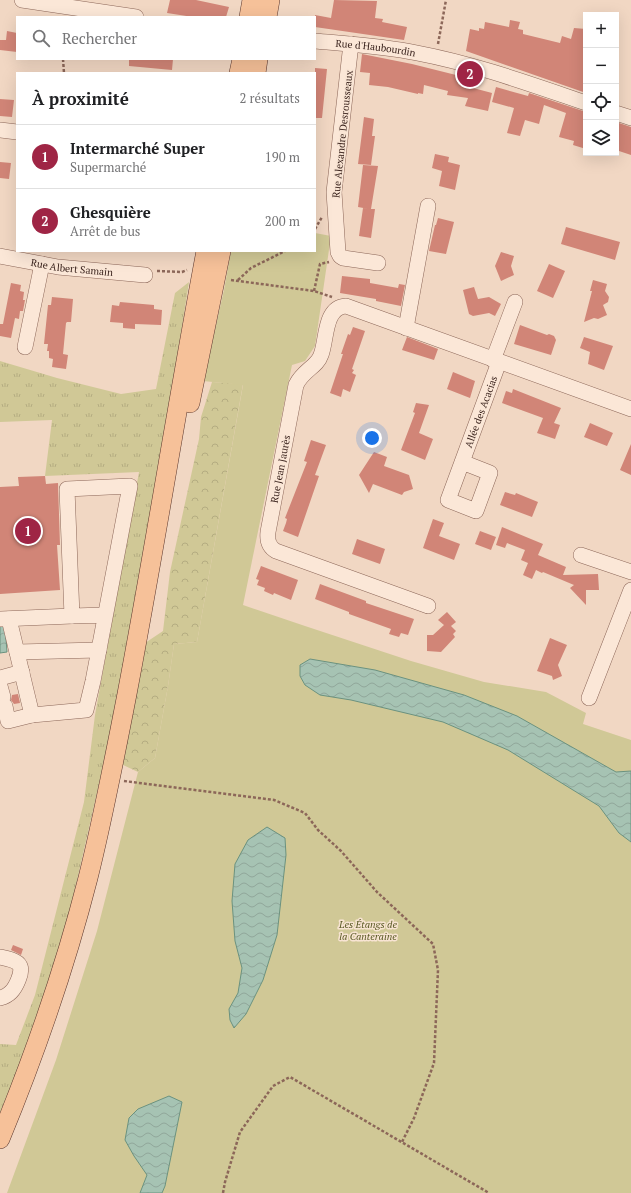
<!DOCTYPE html>
<html lang="fr">
<meta charset="utf-8">
<style>
:root{--surface:#fff;--page:#f6f6f6;--text:#202124;--muted:#757577;--line:#e0e0e0;--accent:#9f2545}
body{margin:0;font-family:"PT Serif",serif;background:var(--page);color:var(--text)}
.controls{position:absolute;right:12px;top:12px;display:grid;overflow:hidden;border-radius:0px;box-shadow:0 4px 16px #0002}
.controls button{width:36px;height:36px;display:grid;place-items:center;padding:0;border:0;border-bottom:1px solid var(--line);background:var(--surface);color:var(--text);font:20px sans-serif}
.you{position:absolute;left:372px;top:438px;width:14px;height:14px;margin:-10px;border:3px solid #fff;border-radius:50%;background:#1a73e8;box-shadow:0 0 0 6px #1a73e833}
.badge{display:grid;place-items:center;width:26px;height:26px;border-radius:50%;background:var(--accent);color:#fff;font-size:13px;font-weight:700}
.pin{position:absolute;translate:-50% -50%;border:2px solid #fff;box-shadow:0 1px 4px #0006}
.list{margin:0;padding:0;list-style:none}
h2{display:flex;justify-content:space-between;align-items:center;height:52px;margin:0;padding:0 16px;font-size:17px}
h2 small{font-size:13px;font-weight:400;color:var(--muted)}
.list li{display:grid;grid-template-columns:26px 1fr auto;gap:12px;align-items:center;box-sizing:border-box;height:64px;padding:0 16px;border-top:1px solid var(--line)}
.list b{display:block;font-size:15px;white-space:nowrap}
.list p{margin:0;font-size:13px;white-space:nowrap;color:var(--muted)}
.list em{font-size:13px;font-style:normal;color:var(--muted)}
.icon{flex:none;width:22px;height:22px;fill:none;stroke:currentColor;stroke-width:2;stroke-linecap:round;stroke-linejoin:round}
.map{position:relative;flex:none;width:631px;height:1193px;overflow:hidden}
.search{position:absolute;background:var(--surface);box-shadow:0 4px 16px #0002;left:16px;top:16px;width:300px;height:44px;display:flex;align-items:center;gap:10px;box-sizing:border-box;padding:0 14px;border-radius:0px;color:var(--muted);font-size:15px}
.panel{position:absolute;background:var(--surface);box-shadow:0 4px 16px #0002;left:16px;top:72px;width:300px;height:180px;border-radius:0px}
.map>svg:first-child{display:block}
</style>
<div class="map">
<svg width="631" height="1193" viewBox="0 0 631 1193">
<defs>
<pattern id="grass-tufts" width="24" height="20" patternUnits="userSpaceOnUse"><rect width="24" height="20" fill="#d0c896"/><path d="M3 7l-1-3M5 7V3M7 7l1-3M15 17l-1-3M17 17v-4M19 17l1-3" fill="none" stroke="#b4ac81"/></pattern>
<pattern id="forest-crowns" width="20" height="18" patternUnits="userSpaceOnUse"><rect width="20" height="18" fill="#d0c896"/><path d="M2 6a3 3 0 1 1 6 0M12 15a3 3 0 1 1 6 0" fill="none" stroke="#b4ac81"/></pattern>
<pattern id="water-waves" width="16" height="10" patternUnits="userSpaceOnUse"><rect width="16" height="10" fill="#a6c3b3"/><path d="M0 5q4-4 8 0t8 0" fill="none" stroke="#90a79a"/></pattern>
</defs>
<rect width="100%" height="100%" fill="#f1d7c3"/>
<path fill="url(#grass-tufts)" d="M189 282 154 508 120 692 65 933 35 1027 0 1113V1044L16 1045 35 995 84 802 95 715 139 472 45 476 52 420 0 422V361L57 378 121 394 156 389 175 293Z"/>
<path fill="url(#forest-crowns)" d="M212 382 243 384 197 642 174 644 168 686 155 758 138 772 121 764 142 645 163 631 170 572 199 439 201 417Z"/>
<path fill="#d0c896" d="M315 233 331 236 315 346 305 361 292 365 243 605 305 626 411 661 484 682 546 692 586 713 583 724 631 740V1193H7L56 1060 97 931 138 772 155 758 168 686 174 644 197 642 243 385 203 381 224 290 231 251H315Z"/>
<path fill="url(#water-waves)" stroke="#6b927f" d="M0 626H5L7 652 0 653Z
M310 659 375 670 464 695 517 716 616 772 631 771V842L619 833 599 806 508 750 443 722 351 700 320 695 305 685 300 676V665Z
M267 827 285 838 286 855 277 935 263 980 246 1014 234 1028 230 1020 229 1009 238 993 242 968 235 941 232 901 235 864 248 840Z
M169 1096 182 1102 165 1186 162 1193H140L147 1175 134 1156 125 1140 129 1118 138 1109Z"/>
<path fill="#d18577" d="M170 0H196L229 7 226 17H193L167 13Z
M334 0 377 1 375 18 383 19 382 22 407 27 404 40 315 27V15L331 18Z
M510 20 520 22 518 29 523 30V34L560 43 562 36 571 39 574 28 586 29V93L466 51 470 29 479 31V28L484 29 485 22 509 27Z
M7 31 17 33V52L0 50V40H6Z
M362 54 412 64 460 76 458 84 492 93 488 111 465 106 468 98 447 95 448 91 424 85 423 94 418 93V94L388 87 369 85 370 73 360 72Z
M129 59H173L172 70 129 66Z
M315 68 327 69 322 118H315Z
M496 87 528 96 529 93 586 112V149L573 145 574 141 559 137 566 113 544 105 539 124 525 120 520 136 507 133 514 108 492 102Z
M0 99 14 100 12 117 0 116Z
M364 117 374 119 372 136H375L371 165 358 164Z
M616 122 631 127V155L616 150Z
M435 154 449 157 448 162 460 165 455 190 439 186 442 171 432 168Z
M0 162 11 163 9 179 0 178Z
M363 165 378 166 371 209H375L371 238 359 236 363 208 369 209 358 207Z
M438 218 454 222 446 254 429 251 435 225H436Z
M566 227 620 242 615 260 561 244Z
M501 252 514 256 511 266 514 275 501 281 495 266Z
M549 264 565 271 553 298 537 291Z
M342 276 370 279V283L398 288 399 284 405 285 401 306 376 301V299L340 293Z
M593 280 607 284 605 291 609 297 608 302 603 305 607 315 598 319 594 318 584 322 592 291H590Z
M11 283 21 285 20 291 24 292 23 300H25L23 311H20L19 319 15 318 11 338 0 336V324H3Z
M474 287 478 299 489 297 501 304 495 316 489 313 473 316 469 314 463 290Z
M52 297 73 299 71 322H67L66 323 63 354 68 355 66 369 52 367 53 359 49 358V351H47L48 344H44L48 305H51Z
M120 302 154 305V309L162 310 161 325 135 324V329L123 328V323L110 322 112 305 119 306Z
M520 325 547 335 549 334 554 336 556 340 551 355 514 344Z
M353 327 365 331 352 369 354 370 352 373 356 375 350 392 343 389 341 397 330 393 343 354H341L348 334 350 335Z
M407 337 438 349 434 360 402 350Z
M584 337 613 346 604 370 588 364 590 352 580 348Z
M453 372 475 381 470 398 447 389Z
M513 389 561 408 554 423 560 425 555 439 537 433 543 418 502 403 506 391 512 393Z
M416 403 429 405 419 433 433 439 425 460 401 450 415 413 413 412Z
M590 423 613 433 607 446 584 437Z
M311 440 326 445 315 475 319 476 298 537 283 531 286 523 287 519 285 518 307 462 304 461Z
M631 444V475L620 470Z
M374 452 387 457 384 466 409 475 413 489 404 492 402 495 373 484 369 493 359 475Z
M45 476 46 484 58 483 60 545H57L60 590 0 594V487L19 486 18 477Z
M505 492 515 495 516 493 538 502 532 517 500 505Z
M433 519 444 523 439 536 460 544 454 560 423 548Z
M502 527 543 544 538 555 566 567 563 575 598 574 599 590H586V605L570 588 574 585 543 572 542 573 536 570 532 579 523 575 528 563 521 560 525 550 507 543 505 548 496 545Z
M480 531 496 537 491 550 475 544Z
M357 539 385 549 380 564 352 554Z
M261 566 298 580 291 600 274 593 273 595 264 591 265 588 257 585 259 580 256 579Z
M320 584 366 601V603L414 619 408 635 401 633 399 637 389 634 391 629 349 614V612L315 599Z
M447 612 456 622 451 626 456 631 453 634 455 637 441 652 427 651V635H433L444 625 438 620Z
M550 638 567 645 558 665 562 676 553 680 552 676 537 671Z
M18 694 20 703 14 704 11 700 12 695Z
M13 945 23 949 21 955 11 950Z"/>
<g fill="none" stroke-linecap="round" stroke-linejoin="round">
<g stroke="#8c6759" stroke-width="16">
<g id="minor">
<path d="M22 0 136 17"/>
<path id="s1" d="M315 41C349 44 384 46 417 53 475 64 530 84 586 103"/>
<path d="M351 44 334 192 338 252 340 256 343 258 378 263"/>
<path d="M616 113 631 118"/>
<path d="M0 130 17 132"/>
<path id="s2" d="M0 256 58 267 145 275"/>
<path d="M406 328 428 206"/>
<path d="M25 347 42 264"/>
<path d="M493 360 515 302"/>
<path id="s3" d="M462 462 490 473 476 511 448 500 499 362"/>
<path d="M581 555 631 572"/>
<path id="s4" d="M428 606 276 551C269 547 267 541 268 532L296 385C303 370 317 367 321 355 327 340 324 307 346 306L631 409"/>
<path d="M1 619 72 616"/>
<path d="M17 652 99 650"/>
<path d="M0 678 22 672"/>
<path d="M0 686 3 697"/>
<path d="M589 698 631 590"/>
<path d="M5 706 8 721 32 715 9 619"/>
<path d="M32 715 86 710 93 681 130 486 67 489 72 616 105 615"/>
<path d="M0 957C5 958 17 960 20 966 23 972 16 987 11 992 8 995 4 997 0 998"/>
</g>
</g>
<g stroke="#5a362d" stroke-width="20">
<path id="major" d="M249 17 252 0
M267 17 270 0
M239 73 242 59
M256 73 258 59
M190 403 221 251
M0 1139C35 1054 65 968 88 878 103 818 115 756 127 694 155 547 178 399 206 251"/>
</g>
<path stroke="#8c6759" stroke-width="2.5" stroke-dasharray="3 2" stroke-linecap="butt" d="M438 44 446 0
M63 59 64 73
M315 229 322 217
M157 271 182 272 187 270
M231 280 314 291 332 297
M238 280 251 268 285 251
M314 291 320 264 329 262
M124 781 274 800 305 813 318 830 341 851 377 892 433 944 438 970 434 1063 414 1118 402 1142
M223 1193 225 1182 240 1132 273 1086 290 1077 489 1193"/>
<use href="#minor" stroke="#fbe7d7" stroke-width="15"/>
<use href="#major" stroke="#f6c199" stroke-width="19"/>
</g>
<g text-anchor="middle" stroke-width="3" stroke-linejoin="round" paint-order="stroke">
<g font-size="10" fill="#3b241e" stroke="#f8e4d3">
<text dy="4" stroke="none"><textPath href="#s1" startOffset="61">Rue d'Haubourdin</textPath></text>
<text transform="translate(342 134) rotate(-84)" y="4">Rue Alexandre Desrousseaux</text>
<text dy="4" stroke="none"><textPath href="#s2" startOffset="73">Rue Albert Samain</textPath></text>
<text dy="4" stroke="none"><textPath href="#s3" startOffset="195">Allée des Acacias</textPath></text>
<text dy="4" stroke="none"><textPath href="#s4" startOffset="248">Rue Jean Jaurès</textPath></text>
</g>
<g font-size="10" font-style="italic" fill="#595923" stroke="#f8e4d3">
<text x="368" y="928">Les Étangs de<tspan x="368" dy="12">la Canteraine</tspan></text>
</g>
</g>
</svg>
<div class="controls">
<button>+</button>
<button>−</button>
<button><svg class="icon" aria-label="locate" viewBox="0 0 24 24"><circle cx="12" cy="12" r="6"/><path d="M12 2v4M12 18v4M2 12h4M18 12h4"/></svg></button>
<button><svg class="icon" aria-label="layers" viewBox="0 0 24 24"><path d="M12 4l9 5-9 5-9-5zM3 14l9 5 9-5"/></svg></button>
</div>
<div class="you"></div>
<div class="pin badge" style="left:28px;top:531px">1</div>
<div class="pin badge" style="left:470px;top:74px">2</div>
<div class="search"><svg class="icon" aria-label="search" viewBox="0 0 24 24"><circle cx="10" cy="10" r="6"/><path d="M15 15l6 6"/></svg>Rechercher</div>
<section class="panel">
<h2>À proximité<small>2 résultats</small></h2>
<ul class="list">
<li><span class="badge">1</span><div><b>Intermarché Super</b><p>Supermarché</p></div><em>190 m</em></li>
<li><span class="badge">2</span><div><b>Ghesquière</b><p>Arrêt de bus</p></div><em>200 m</em></li>
</ul>
</section>
</div>
